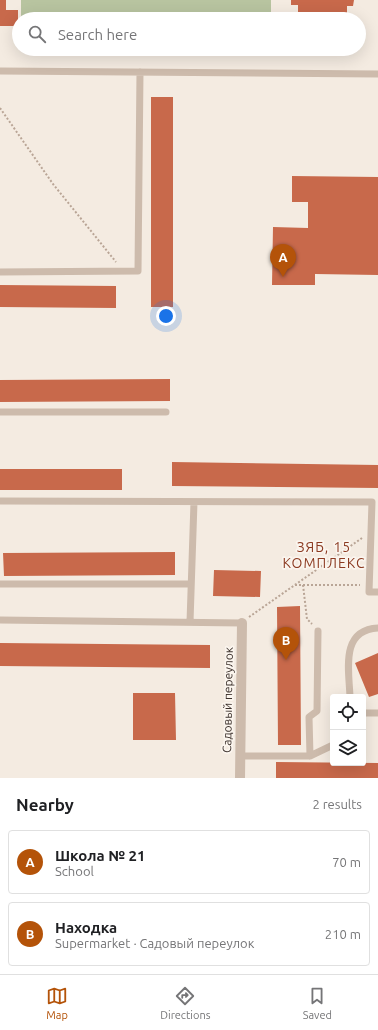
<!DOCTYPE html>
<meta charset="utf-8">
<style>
:root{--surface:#fff;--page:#f6f6f6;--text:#202124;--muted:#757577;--line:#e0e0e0;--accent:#b45309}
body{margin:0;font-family:Ubuntu,sans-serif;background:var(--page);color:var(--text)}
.controls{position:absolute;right:12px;bottom:12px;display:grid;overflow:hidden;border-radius:4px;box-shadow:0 4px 16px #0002}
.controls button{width:36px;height:36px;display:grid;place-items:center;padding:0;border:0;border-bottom:1px solid var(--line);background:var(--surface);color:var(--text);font:20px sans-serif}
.you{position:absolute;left:166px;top:316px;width:14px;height:14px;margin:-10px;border:3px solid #fff;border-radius:50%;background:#1a73e8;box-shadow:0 0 0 6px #1a73e833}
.badge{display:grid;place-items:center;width:26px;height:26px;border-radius:50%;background:var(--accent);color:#fff;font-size:13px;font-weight:700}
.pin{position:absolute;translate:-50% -33px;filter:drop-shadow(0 1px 2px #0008)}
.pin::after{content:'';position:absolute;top:21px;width:14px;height:12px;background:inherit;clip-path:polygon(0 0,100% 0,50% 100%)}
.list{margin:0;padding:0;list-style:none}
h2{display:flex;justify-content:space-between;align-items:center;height:52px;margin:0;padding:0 16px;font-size:17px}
h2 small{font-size:13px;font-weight:400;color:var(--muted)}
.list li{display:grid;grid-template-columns:26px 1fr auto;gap:12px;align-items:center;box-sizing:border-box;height:64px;margin:0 8px 8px;padding:0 8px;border:1px solid var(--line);border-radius:4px}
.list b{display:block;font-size:15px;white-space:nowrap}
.list p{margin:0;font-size:13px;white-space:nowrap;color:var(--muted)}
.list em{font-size:13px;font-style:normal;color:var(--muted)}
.icon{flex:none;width:22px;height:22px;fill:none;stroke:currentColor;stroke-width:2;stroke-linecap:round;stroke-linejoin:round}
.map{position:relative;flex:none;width:378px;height:778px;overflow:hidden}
.search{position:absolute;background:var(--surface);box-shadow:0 4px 16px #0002;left:12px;right:12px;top:12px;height:44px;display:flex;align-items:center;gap:10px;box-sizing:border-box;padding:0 14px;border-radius:22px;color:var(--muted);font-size:15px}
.sheet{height:196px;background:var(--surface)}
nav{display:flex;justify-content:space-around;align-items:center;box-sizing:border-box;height:56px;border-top:1px solid var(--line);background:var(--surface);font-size:11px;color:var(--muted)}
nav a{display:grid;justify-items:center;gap:2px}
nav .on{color:var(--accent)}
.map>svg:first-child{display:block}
</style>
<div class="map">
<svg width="378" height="778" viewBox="0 0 378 778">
<rect width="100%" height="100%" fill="#f4ebe1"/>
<path fill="#b8c4a0" d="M21 0H271V19H21Z"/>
<path fill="#c8694b" d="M0 0H6V10H18V26H0Z
M291 0H354L353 6H347V19H298V5H291Z
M85 49H264V53Z
M151 97H173V307H151Z
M292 176 378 177V275L315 274V285H272L273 227 308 228V202H292Z
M0 285 116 286V308L0 307Z
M170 379V401L0 402V380Z
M172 462 378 465V488L172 486Z
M0 469H122V490H0Z
M175 552V575L4 576 3 553Z
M214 570 261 571 260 597 213 596Z
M300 606 301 745H278L277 607Z
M0 643 210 645V668L0 666Z
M378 653V694L369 697 355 663Z
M133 693H175L176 740H133Z
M276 762 378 763V778H276Z"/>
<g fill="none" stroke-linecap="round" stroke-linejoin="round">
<path stroke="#b9a596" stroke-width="2" stroke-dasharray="2 2" stroke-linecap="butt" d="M0 108 53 184 116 262
M295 585H360
M303 585 307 619 312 624
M249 617 362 538"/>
<path stroke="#cdbbac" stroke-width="7" d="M0 71 378 74
M0 272 138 271 140 72
M0 412H166
M0 501 372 502 369 592H378
M0 584H191
M0 620 242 623
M190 622 194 502
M350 697C349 670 340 630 378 628
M363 713H378
M240 756H310L309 717 317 711 318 631
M310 756 333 745"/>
<path stroke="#cdbbac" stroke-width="10" d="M240 778 242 623"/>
</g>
<g text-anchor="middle" stroke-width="3.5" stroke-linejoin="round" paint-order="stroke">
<g font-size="12" fill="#3b302b" stroke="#fbf5ee">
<text transform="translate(228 700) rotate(-89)" y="4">Садовый переулок</text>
</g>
<g font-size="14" letter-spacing="1" fill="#8c3b22" stroke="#fbf5ee">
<text x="324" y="552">ЗЯБ, 15<tspan x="324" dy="16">КОМПЛЕКС</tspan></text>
</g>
</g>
</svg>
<div class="controls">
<button><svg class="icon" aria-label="locate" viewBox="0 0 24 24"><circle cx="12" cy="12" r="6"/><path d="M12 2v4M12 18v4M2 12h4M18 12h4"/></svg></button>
<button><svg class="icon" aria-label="layers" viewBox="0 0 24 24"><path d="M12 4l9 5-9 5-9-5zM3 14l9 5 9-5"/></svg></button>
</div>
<div class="you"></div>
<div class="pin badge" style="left:283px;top:277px">A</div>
<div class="pin badge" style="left:286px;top:660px">B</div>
<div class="search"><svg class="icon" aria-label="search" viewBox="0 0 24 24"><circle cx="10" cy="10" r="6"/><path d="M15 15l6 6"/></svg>Search here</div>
</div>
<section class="sheet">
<h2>Nearby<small>2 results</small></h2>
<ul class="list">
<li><span class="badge">A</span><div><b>Школа № 21</b><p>School</p></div><em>70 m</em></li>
<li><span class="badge">B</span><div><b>Находка</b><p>Supermarket · Садовый переулок</p></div><em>210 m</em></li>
</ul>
</section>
<nav>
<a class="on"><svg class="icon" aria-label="map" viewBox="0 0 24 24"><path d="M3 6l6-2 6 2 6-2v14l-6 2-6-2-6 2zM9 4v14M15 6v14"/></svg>Map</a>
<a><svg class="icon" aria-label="directions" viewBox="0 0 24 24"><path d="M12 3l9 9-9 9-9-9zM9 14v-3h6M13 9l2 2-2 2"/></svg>Directions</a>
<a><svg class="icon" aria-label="saved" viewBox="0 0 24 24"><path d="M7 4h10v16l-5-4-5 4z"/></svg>Saved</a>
</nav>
